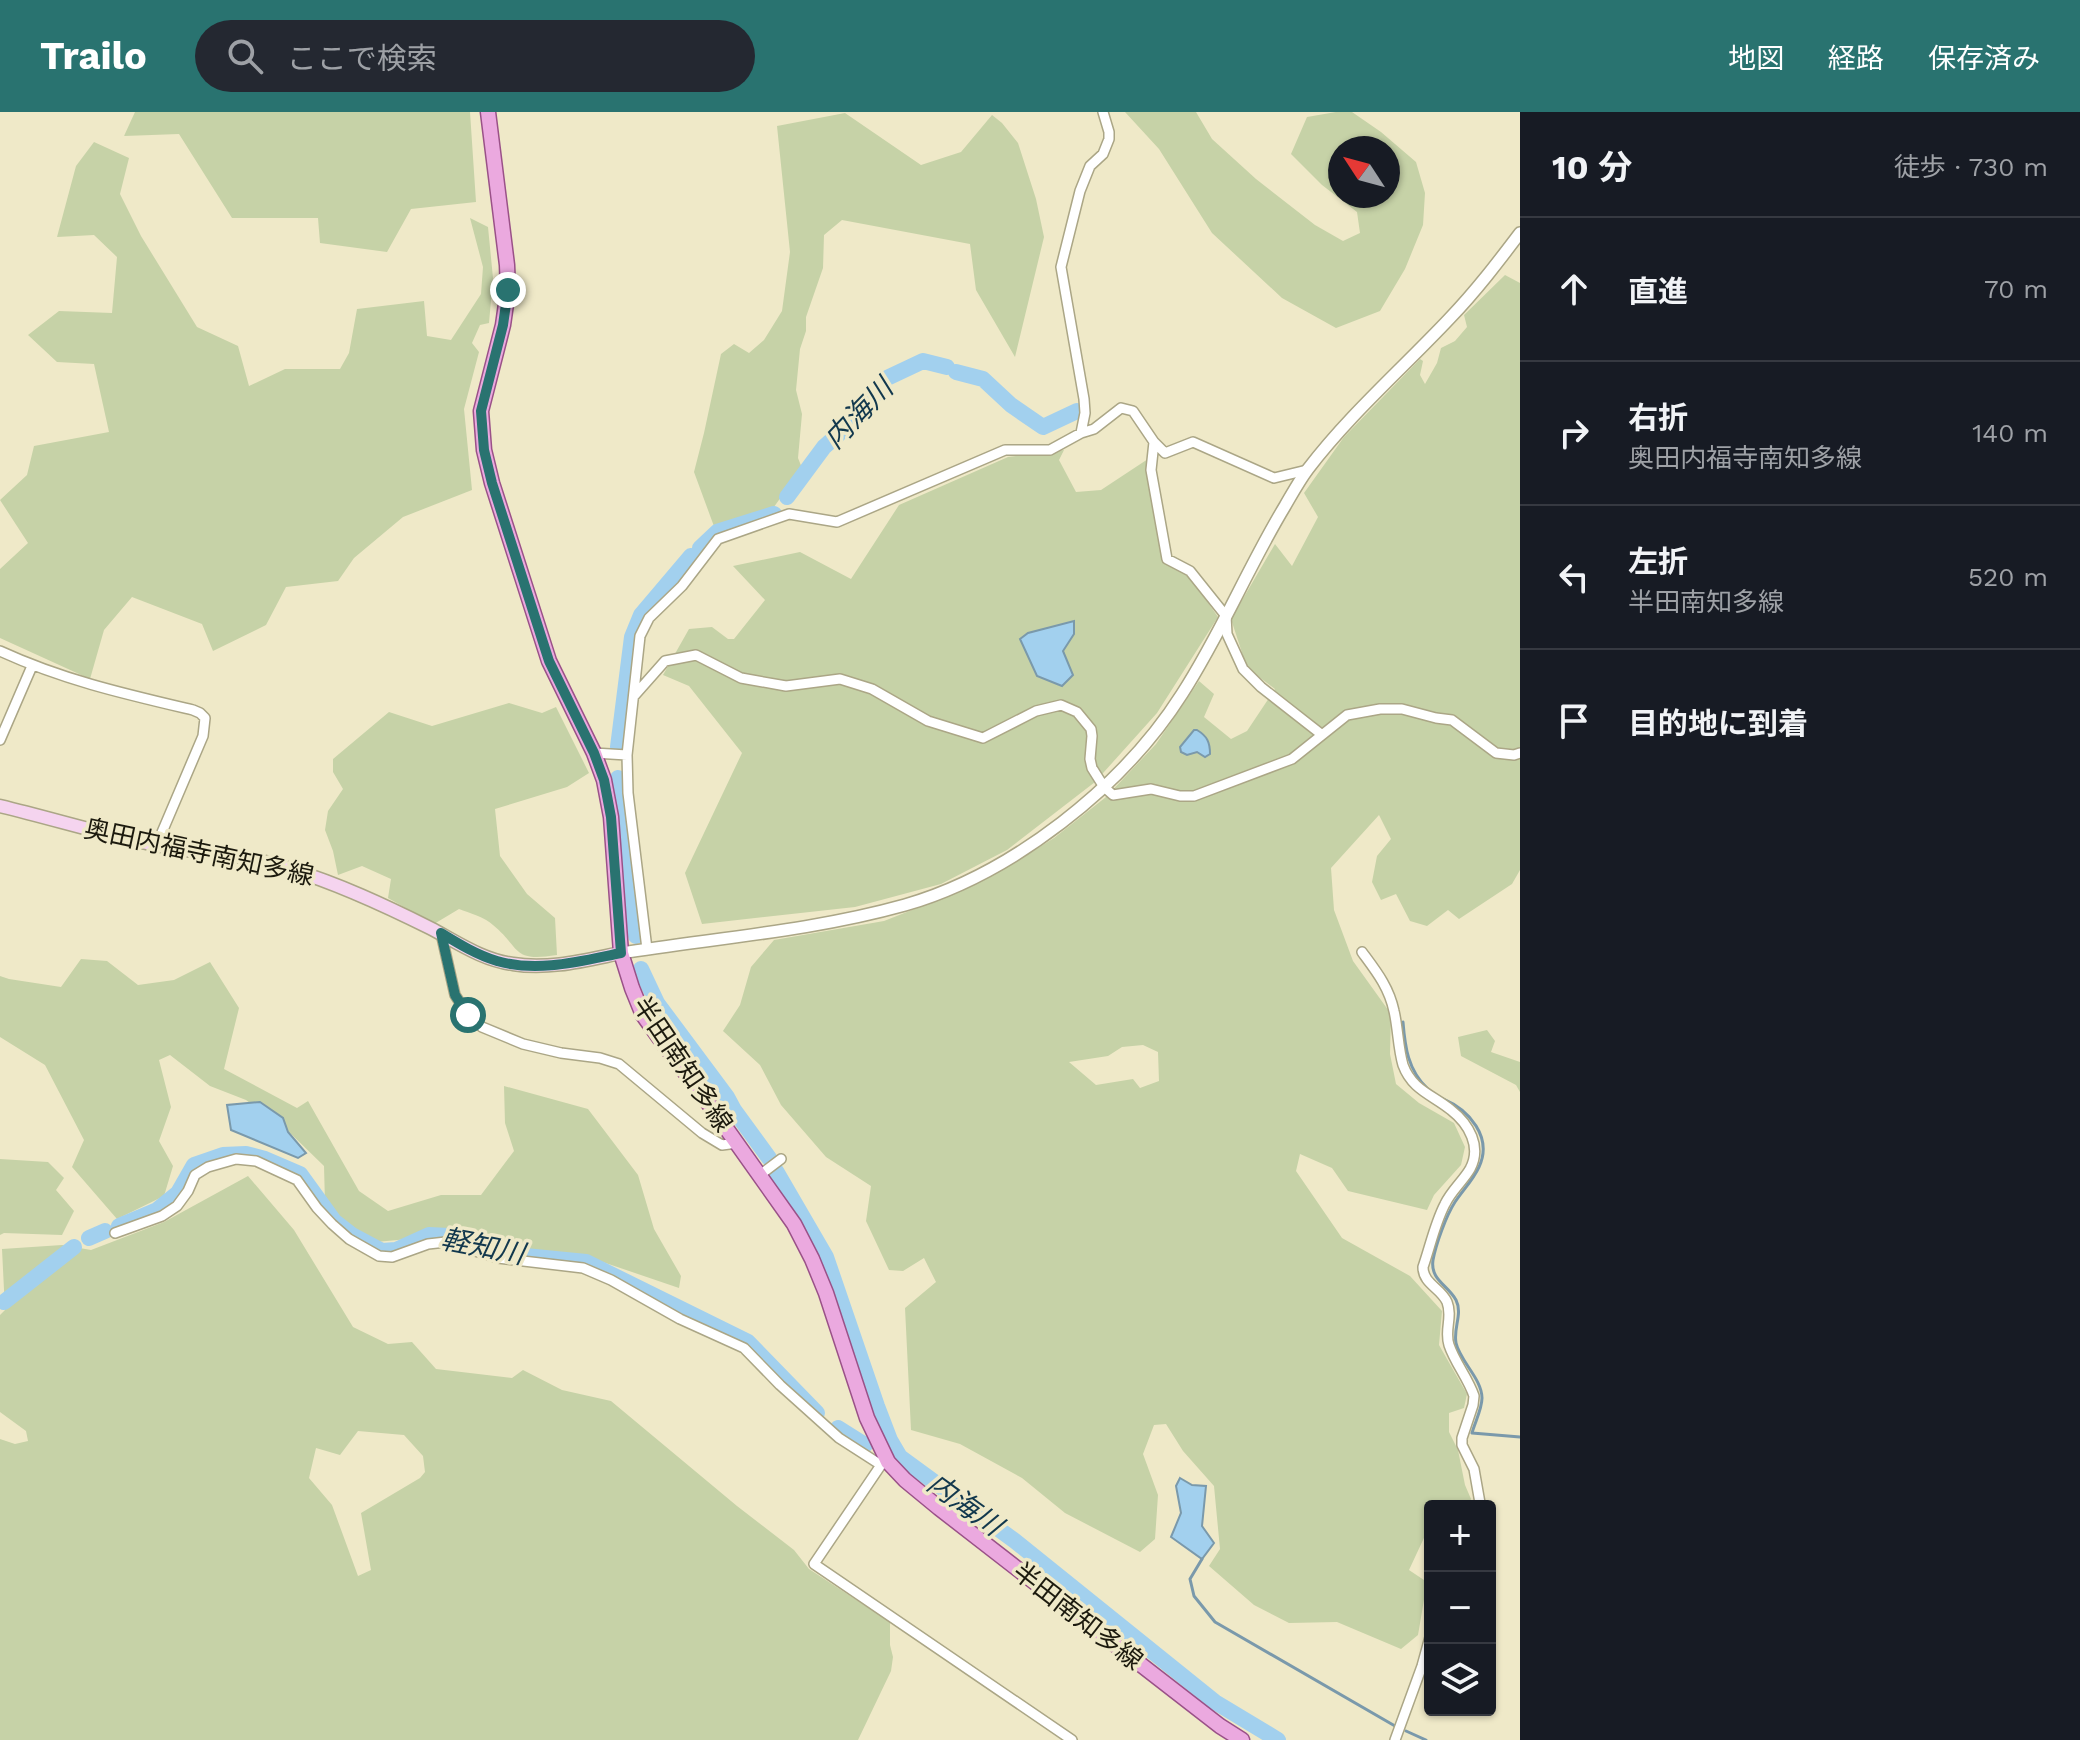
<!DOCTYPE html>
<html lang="ja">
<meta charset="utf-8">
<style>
:root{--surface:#171b24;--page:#242831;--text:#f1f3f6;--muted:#9ea1a6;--line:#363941;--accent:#297370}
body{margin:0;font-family:"Work Sans","Noto Sans JP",sans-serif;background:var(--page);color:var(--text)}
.controls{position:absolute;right:24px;bottom:24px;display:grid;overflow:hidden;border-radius:8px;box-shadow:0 2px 6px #0004}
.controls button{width:72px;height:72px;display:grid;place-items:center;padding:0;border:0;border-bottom:2px solid var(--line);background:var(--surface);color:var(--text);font:40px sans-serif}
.compass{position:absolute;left:1328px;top:24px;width:72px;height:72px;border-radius:50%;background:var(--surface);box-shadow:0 2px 6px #0004;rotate:306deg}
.stop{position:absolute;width:24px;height:24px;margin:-18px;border:6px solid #297370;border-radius:50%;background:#fff}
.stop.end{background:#297370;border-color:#fff;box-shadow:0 2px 8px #0008}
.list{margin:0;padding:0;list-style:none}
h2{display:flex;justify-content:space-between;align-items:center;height:104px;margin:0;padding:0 32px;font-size:34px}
h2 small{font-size:26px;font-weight:400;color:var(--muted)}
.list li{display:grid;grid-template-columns:52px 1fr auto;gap:24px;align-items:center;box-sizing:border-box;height:144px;padding:0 32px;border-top:2px solid var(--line)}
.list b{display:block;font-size:30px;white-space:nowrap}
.list p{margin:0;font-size:26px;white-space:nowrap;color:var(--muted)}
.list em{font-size:26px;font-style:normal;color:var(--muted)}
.icon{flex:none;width:44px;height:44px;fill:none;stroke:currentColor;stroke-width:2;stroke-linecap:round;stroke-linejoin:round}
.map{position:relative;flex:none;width:1520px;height:1628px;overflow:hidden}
header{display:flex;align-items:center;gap:48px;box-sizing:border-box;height:112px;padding:0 40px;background:var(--accent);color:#fff}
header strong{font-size:38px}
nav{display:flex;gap:44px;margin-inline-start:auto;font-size:28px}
.search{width:560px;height:72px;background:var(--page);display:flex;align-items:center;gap:20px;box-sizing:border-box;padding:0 28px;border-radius:44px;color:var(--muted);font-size:30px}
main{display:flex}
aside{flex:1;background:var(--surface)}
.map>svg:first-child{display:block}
</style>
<header>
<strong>Trailo</strong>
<div class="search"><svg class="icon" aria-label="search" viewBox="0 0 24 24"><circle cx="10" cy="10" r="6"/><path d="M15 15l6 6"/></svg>ここで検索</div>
<nav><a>地図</a><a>経路</a><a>保存済み</a></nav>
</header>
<main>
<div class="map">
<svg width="1520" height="1628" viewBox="0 0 1520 1628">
<rect width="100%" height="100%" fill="#efe9c8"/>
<path fill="#c6d2a7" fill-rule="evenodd" d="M135 0H470L476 90 411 97 387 140 320 131 318 106H232L179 22 124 24Z
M1125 0H1196L1212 27 1256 67 1315 113 1343 129 1360 121 1357 100 1322 73 1291 42 1307 5 1336 0H1352L1381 20 1416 50 1425 81 1423 113 1405 157 1380 199 1336 216 1282 186 1212 121 1159 37ZM1340 36H1388V84H1340Z
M845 1 921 53 961 40 992 3 1002 11 1018 31 1036 87 1044 125 1015 245 976 178 970 132 842 108 824 123 823 156 806 205V219L800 237 796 278 802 302 798 346 802 356 771 399 715 417 694 360 704 321 721 242 734 232 749 241 764 228 782 199 790 140 777 14Z
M94 30 129 46 120 82 141 124 197 215 238 234 249 274 285 257H340L349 241 357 197 424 189 427 224 451 228 481 182 483 155 470 106 488 115 493 166 489 211 480 213 472 231 479 240 464 297 472 378 403 405 354 446 338 469 286 475 266 513 213 539 202 512 132 485 104 518 90 567 0 526V457L28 431 0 388 27 363 34 334 109 320 94 252 57 250 28 223 59 199 112 201 117 145 94 123 57 125 76 54Z
M1505 163 1520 171V758L1512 772 1459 807 1448 798 1427 814 1410 809 1396 782 1381 788 1372 770 1377 744 1391 727 1379 703 1331 756 1334 798 1353 849 1391 902 1390 942 1396 972 1419 991 1454 1011 1465 1035 1461 1053 1434 1083 1427 1098 1348 1079 1332 1056 1300 1042 1296 1059 1342 1126 1410 1164 1442 1199 1439 1233 1467 1282 1464 1296 1449 1301V1320L1458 1338 1465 1373 1471 1387 1468 1394H1430V1413L1409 1458 1427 1470 1418 1523 1401 1537 1337 1510 1289 1511 1254 1493 1209 1454 1220 1437 1214 1374 1183 1339 1166 1312 1154 1313 1143 1342 1158 1383 1155 1427 1140 1440 1065 1401 1022 1366 960 1332 911 1318 905 1196 936 1170 924 1146 903 1159 889 1158 866 1109 871 1074 826 1045 781 993 760 953 723 919 740 893 751 855 774 828 884 809 945 785 1014 751 1054 726 1106 685 1156 632 1199 569 1214 582 1204 605 1231 627 1247 619 1275 577 1247 556 1231 507 1275 432 1292 454 1318 405 1304 381 1344 325 1420 247 1423 249 1420 263 1425 272 1437 251 1441 236 1455 229 1467 215 1464 203ZM1143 933 1158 940 1159 969 1140 976 1133 967 1096 973 1069 950 1108 944 1122 935Z
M1064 338 1059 348 1076 380 1101 378 1151 345 1164 448 1188 462 1218 505 1157 601 1095 670 1007 738 941 772 855 795 702 812 685 761 742 641 689 574 663 563 689 517 712 515 728 527H734L765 488 733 454 800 440 851 467 899 393 1008 345Z
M509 591 542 601 556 595 589 661 567 675 495 697 500 744 527 782 555 806 557 843C511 850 522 837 493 813 485 805 469 801 459 797L434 812 388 786 391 767 362 754 338 763 333 739 325 718 328 699 343 677 333 660V647L389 600 432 614Z
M81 847 107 849 138 873 174 868 210 850 239 896 224 957 297 996 308 989 359 1079 388 1099 441 1083H481L514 1039 505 1011 504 974 588 997 638 1063 654 1117 681 1164 679 1176 588 1145 516 1138 450 1119H430L408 1127 376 1130 347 1114 325 1091 324 1054 287 1018 246 988 210 974 170 943 159 948 171 995 159 1029 173 1054 164 1084 117 1107 72 1055 84 1028 45 953 0 925V864L9 867 61 875Z
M1487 918 1495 929 1491 940 1520 950V980L1516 973 1461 944 1458 925Z
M0 1047 48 1050 64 1066 56 1078 74 1099 62 1123 4 1121 0 1123Z
M248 1064 294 1118 353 1215 388 1232 412 1230 436 1257 512 1266 523 1258 562 1278 611 1289 737 1394 794 1438 809 1457 890 1510V1533L893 1545 891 1559 858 1628H0V1327L15 1332 28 1329 26 1319 0 1300V1203L5 1198 2 1137 62 1133 91 1138 164 1110ZM358 1319 404 1323 423 1344 425 1360 420 1366 361 1401 371 1458 358 1464 332 1393 309 1366 316 1336 340 1343Z"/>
<path fill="#a2d0ee" stroke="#7a99ab" stroke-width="2" d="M1074 509V522L1063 539 1073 563 1062 574 1037 564 1020 527 1028 521Z
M1194 618H1197C1207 624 1210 630 1210 642L1205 645 1197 640 1187 643 1181 640 1180 635Z
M260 990 283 1006 288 1020 306 1041 298 1046 231 1018 227 993Z
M1180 1366 1192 1373 1206 1374 1202 1414 1214 1431 1202 1447 1171 1425 1181 1401 1176 1374Z"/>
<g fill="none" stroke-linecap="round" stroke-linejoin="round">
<path stroke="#7a99ab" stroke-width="3" d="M1403 910C1405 935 1408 958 1427 976
M1443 987C1469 998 1493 1025 1479 1055 1473 1068 1463 1078 1455 1090 1446 1104 1436 1132 1433 1148 1430 1168 1448 1173 1456 1188 1463 1202 1453 1216 1456 1231 1460 1249 1482 1267 1482 1286 1482 1297 1475 1310 1472 1321L1520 1325
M1202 1447 1190 1467 1194 1484 1215 1510 1395 1614
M1406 1619 1426 1628"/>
<path stroke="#a2d0ee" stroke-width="16" d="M956 260 983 267 1011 293 1043 315 1077 299
M787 385 824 335 860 303 887 266 923 249 947 255
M700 436 717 420 774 402
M618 635 632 525 641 503 691 444
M618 666 636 824
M641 857 657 891 727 985 734 998 769 1046
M776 1059 826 1145 877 1294 890 1328 900 1345 1015 1429 1215 1590 1278 1628
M119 1114 157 1098 178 1081 194 1053 223 1043 246 1042 265 1047 300 1062 334 1109 352 1123 382 1139 396 1138 429 1123 449 1124 505 1142 586 1150 748 1230 817 1301
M89 1126 105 1119
M4 1190 74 1135
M838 1316 865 1333"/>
<g stroke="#aba686" stroke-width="12">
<path id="minor" d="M1081 321 1085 301 1084 287 1061 155 1080 79 1090 54 1103 42 1109 27V20L1103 0
M1154 330 1165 341 1193 330 1274 366 1307 358
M0 539C63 568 125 582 193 598L200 601 205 606 203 624 157 732
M634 584 665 549 696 543 741 566 786 574 840 567 872 577 928 609 983 626 1036 599 1061 593 1077 600 1091 617 1092 624 1090 647 1092 656 1104 675 1113 683 1151 677 1180 684H1194L1292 647 1347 603 1380 597H1402L1436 606 1452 608 1496 641 1514 643 1520 641
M0 628 32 554
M594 641 627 643
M441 821 455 883 468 903 482 915 523 932 561 941 600 946 619 952 702 1021 722 1033 737 1031
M647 837 628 681 627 643 640 524 649 506 682 474 718 427 789 402 837 410 1005 338H1050L1081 321 1094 317 1121 296 1133 299 1154 330 1151 358 1167 447 1190 459 1226 504 1227 522 1243 557 1261 575 1321 622
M1362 840C1376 859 1389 875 1394 899 1398 916 1398 936 1403 953 1412 978 1433 983 1451 998 1469 1012 1482 1035 1470 1057 1463 1069 1451 1079 1445 1092 1435 1111 1430 1135 1423 1155 1423 1172 1441 1176 1447 1190 1453 1205 1444 1218 1449 1233 1455 1251 1468 1266 1474 1284L1473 1293 1462 1326V1333L1474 1357 1480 1391 1479 1394
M760 1063 781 1047
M115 1121 162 1104 177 1094 188 1079 195 1063 208 1055 236 1047 256 1049 297 1068 317 1096 332 1112 349 1127 379 1144 392 1145 428 1132 446 1130 498 1146 583 1156 611 1168 680 1207 744 1236 780 1273 839 1326 881 1353
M885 1351 881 1353 814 1452 1072 1628
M1395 1628 1422 1554 1430 1525"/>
</g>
<g stroke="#aba686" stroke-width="14">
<path id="tertiary" d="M621 841C716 826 812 819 905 793 1012 762 1123 675 1182 582 1221 522 1248 455 1285 394 1292 382 1299 369 1308 357 1350 302 1403 256 1450 206 1476 179 1498 150 1520 121"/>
</g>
<g stroke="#aba686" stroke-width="15">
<path id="secondary" d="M0 694C59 708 117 727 177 737 189 739 201 739 213 740 239 744 265 749 290 757 339 772 384 793 430 816 457 830 482 848 513 852 549 858 586 848 621 841"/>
</g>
<g stroke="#9a5188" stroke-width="17">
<path id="primary" d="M488 0 507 153 508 178 503 213 481 299 484 338 492 371 549 549 594 641 604 668 611 705 621 841 632 876 643 903 663 931 704 985 794 1112 812 1147 826 1181 867 1306 888 1350 905 1368 939 1396 1220 1614 1242 1628"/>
</g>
<use href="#minor" stroke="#fff" stroke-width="9"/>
<use href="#tertiary" stroke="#fff" stroke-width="11"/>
<use href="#secondary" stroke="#f5d4ef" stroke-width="12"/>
<use href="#primary" stroke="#eba9df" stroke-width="14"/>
</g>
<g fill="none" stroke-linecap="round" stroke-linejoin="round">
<path stroke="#297370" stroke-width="10" d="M468 903 455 883 441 821C459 832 477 843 497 849 538 861 581 849 621 841L611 705 604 668 594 641 549 549 492 371 484 338 481 299 503 213 508 178"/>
</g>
<g text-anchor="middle" stroke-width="7" stroke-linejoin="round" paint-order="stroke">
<g font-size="26" fill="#1c1a0e" stroke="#efe9c8">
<text transform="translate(199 740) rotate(12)" y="9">奥田内福寺南知多線</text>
<text transform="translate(683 952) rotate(56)" y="9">半田南知多線</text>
<text transform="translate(1078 1504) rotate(38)" y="9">半田南知多線</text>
</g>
<g font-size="28" font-style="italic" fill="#12384d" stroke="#efe9c8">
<text transform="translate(858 301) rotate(-46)" y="10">内海川</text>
<text transform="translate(483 1134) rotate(11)" y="10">軽知川</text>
<text transform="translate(965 1392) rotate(36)" y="10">内海川</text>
</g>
</g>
</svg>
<div class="controls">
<button>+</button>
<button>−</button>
<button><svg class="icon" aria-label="layers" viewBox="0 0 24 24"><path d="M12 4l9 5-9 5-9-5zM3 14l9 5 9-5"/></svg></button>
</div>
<svg class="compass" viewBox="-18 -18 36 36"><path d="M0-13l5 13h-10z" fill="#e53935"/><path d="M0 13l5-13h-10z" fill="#9ea1a6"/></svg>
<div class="stop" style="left:468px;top:903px"></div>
<div class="stop end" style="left:508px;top:178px"></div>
</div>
<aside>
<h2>10 分<small>徒歩 · 730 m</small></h2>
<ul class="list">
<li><svg class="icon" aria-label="ahead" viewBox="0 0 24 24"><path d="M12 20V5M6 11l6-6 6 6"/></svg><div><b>直進</b></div><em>70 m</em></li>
<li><svg class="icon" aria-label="right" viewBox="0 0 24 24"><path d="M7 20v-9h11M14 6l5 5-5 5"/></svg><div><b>右折</b><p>奥田内福寺南知多線</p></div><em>140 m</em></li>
<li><svg class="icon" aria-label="left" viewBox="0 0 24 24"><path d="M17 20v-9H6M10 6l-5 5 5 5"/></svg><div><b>左折</b><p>半田南知多線</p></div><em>520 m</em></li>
<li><svg class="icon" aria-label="arrive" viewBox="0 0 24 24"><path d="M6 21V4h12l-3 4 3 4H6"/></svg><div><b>目的地に到着</b></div></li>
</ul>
</aside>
</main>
